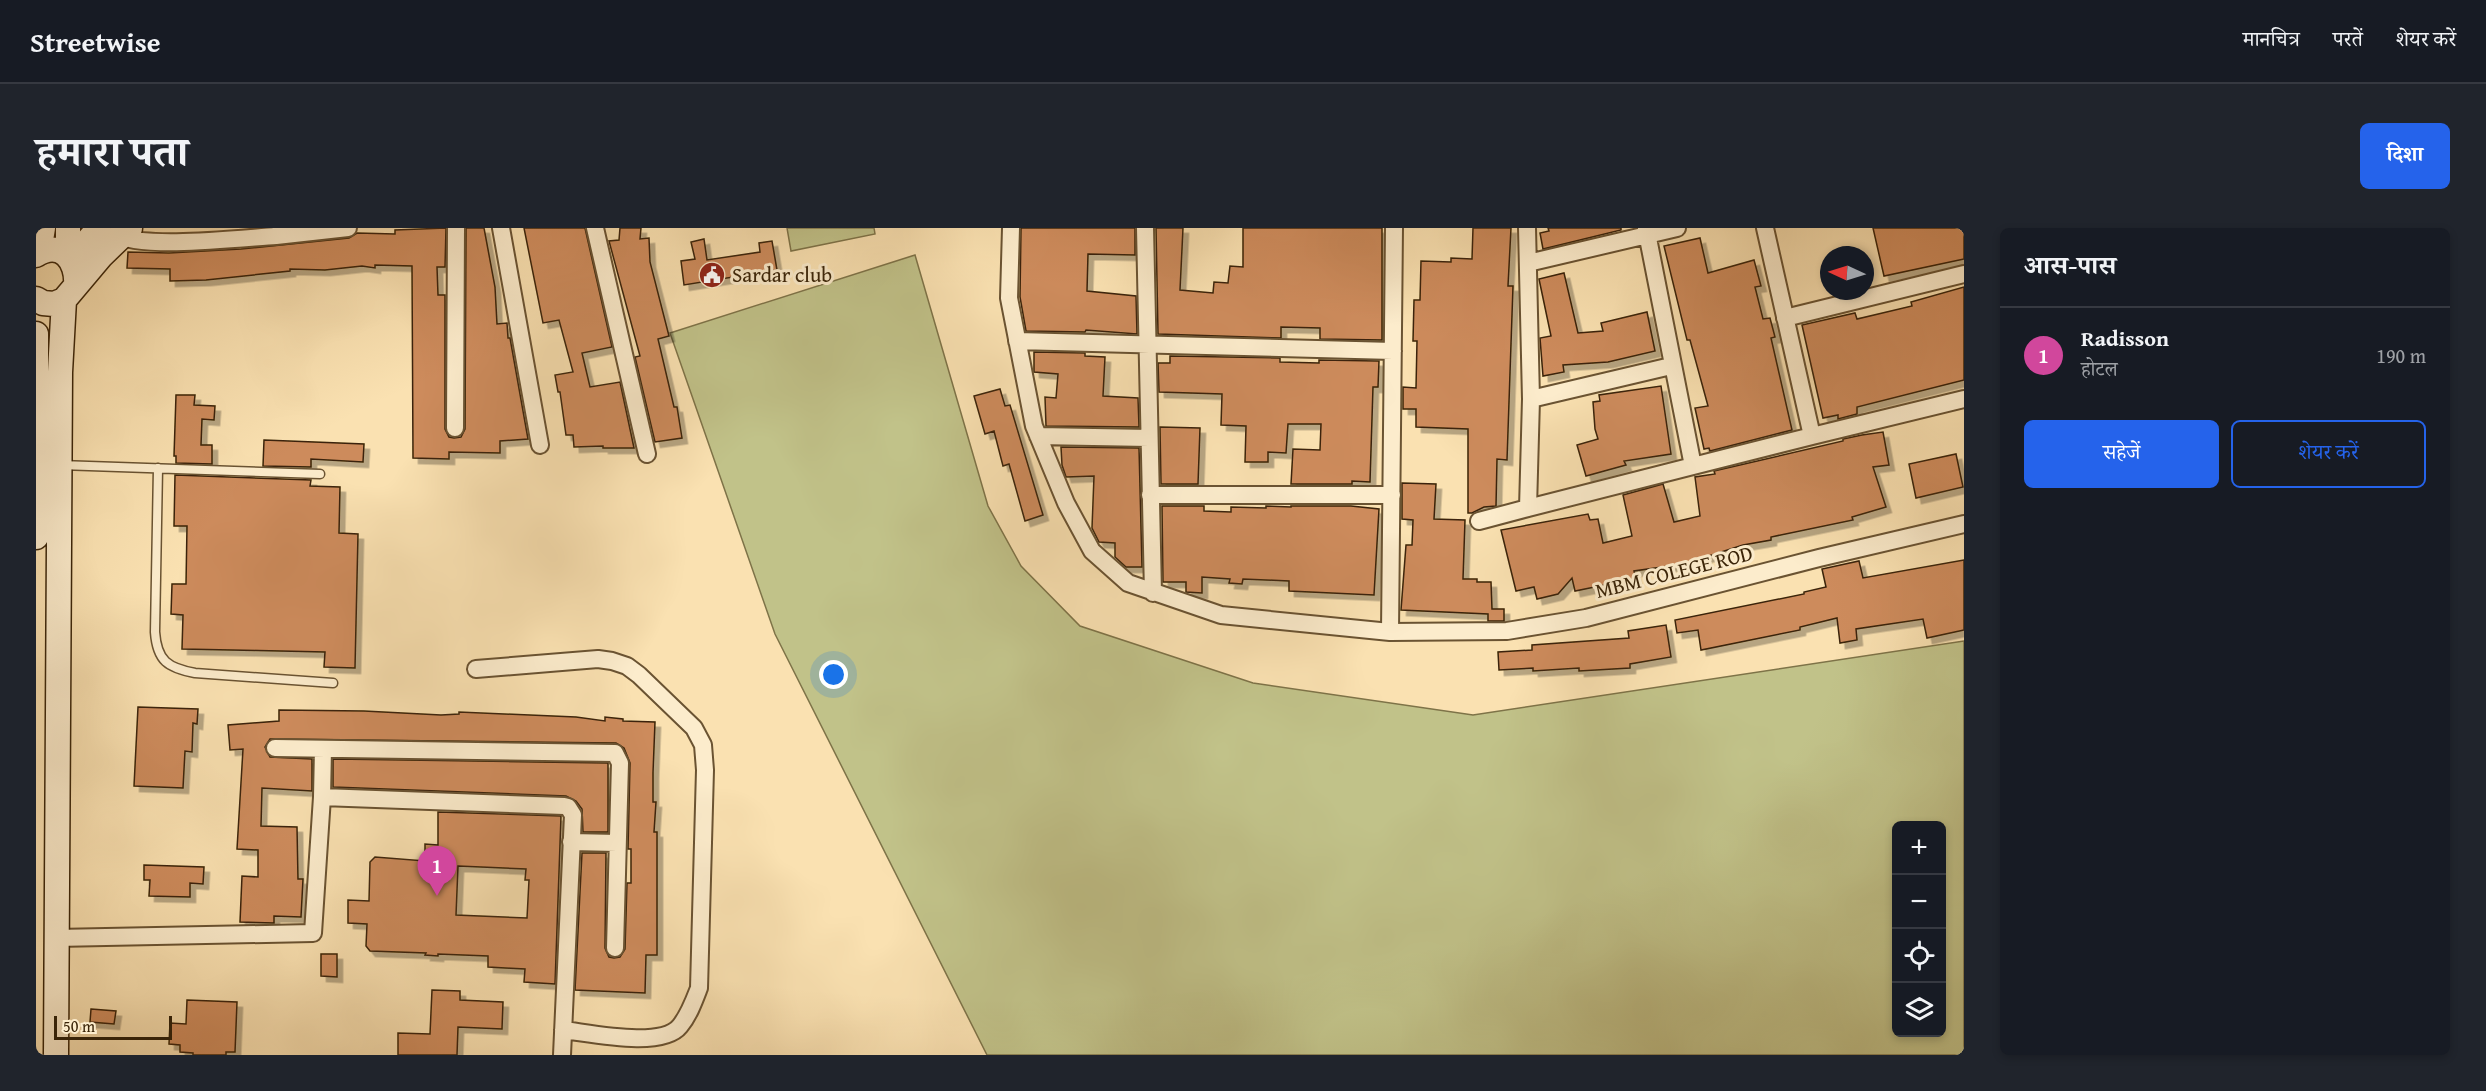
<!DOCTYPE html>
<html lang="hi">
<meta charset="utf-8">
<style>
:root{--surface:#171b24;--page:#20242c;--text:#f1f3f6;--muted:#9ea1a6;--line:#363941;--accent:#2563eb}
body{margin:0;font-family:"Gentium Book Plus","Noto Serif Devanagari",serif;background:var(--page);color:var(--text)}
.controls{position:absolute;right:18px;bottom:18px;display:grid;overflow:hidden;border-radius:9px;box-shadow:0 3px 9px #0003}
.controls button{width:54px;height:54px;display:grid;place-items:center;padding:0;border:0;border-bottom:2px solid var(--line);background:var(--surface);color:var(--text);font:30px sans-serif}
.compass{position:absolute;left:1784px;top:18px;width:54px;height:54px;border-radius:50%;background:var(--surface);box-shadow:0 3px 9px #0003;rotate:274deg}
.scale{position:absolute;left:18px;bottom:15px;width:118px;box-sizing:border-box;padding-left:6px;border:3px solid #3a2408;border-top:0;font-size:16px;line-height:21px;white-space:nowrap;color:#3a2408;-webkit-text-stroke:4px #fceccc;paint-order:stroke}
.you{position:absolute;left:798px;top:447px;width:21px;height:21px;margin:-15px;border:4px solid #fff;border-radius:50%;background:#1a73e8;box-shadow:0 0 0 9px #1a73e833}
.badge{display:grid;place-items:center;width:39px;height:39px;border-radius:50%;background:var(--accent);color:#fff;font-size:20px;font-weight:700}
.pin{position:absolute;translate:-50% -50px;filter:drop-shadow(0 2px 3px #0008)}
.pin::after{content:'';position:absolute;top:32px;width:21px;height:18px;background:inherit;clip-path:polygon(0 0,100% 0,50% 100%)}
.list{margin:0;padding:0;list-style:none}
h2{display:flex;justify-content:space-between;align-items:center;height:78px;margin:0;padding:0 24px;font-size:26px}
h2 small{font-size:20px;font-weight:400;color:var(--muted)}
.list li{display:grid;grid-template-columns:39px 1fr auto;gap:18px;align-items:center;box-sizing:border-box;height:96px;padding:0 24px;border-top:2px solid var(--line)}
.list b{display:block;font-size:22px;white-space:nowrap}
.list p{margin:0;font-size:20px;white-space:nowrap;color:var(--muted)}
.list em{font-size:20px;font-style:normal;color:var(--muted)}
.actions{display:flex;gap:12px;padding:18px 24px}
.actions a{flex:1;padding:14px 0;border:2px solid var(--accent);border-radius:9px;text-align:center;font-size:21px;color:var(--accent)}
.actions .main{background:var(--accent);color:#fff}
.icon{flex:none;width:33px;height:33px;fill:none;stroke:currentColor;stroke-width:2;stroke-linecap:round;stroke-linejoin:round}
.map{position:relative;flex:none;width:1928px;height:827px;overflow:hidden;border-radius:9px}
header{display:flex;align-items:center;gap:36px;box-sizing:border-box;height:84px;padding:0 30px;background:var(--surface);border-bottom:2px solid var(--line)}
header strong{font-size:28px}
nav{display:flex;gap:33px;margin-inline-start:auto;font-size:21px}
.intro{display:flex;align-items:center;justify-content:space-between;box-sizing:border-box;height:144px;padding:0 36px}
h1{margin:0;font-size:42px}
.button{padding:15px 27px;border-radius:9px;background:var(--accent);color:#fff;font-size:21px;font-weight:700}
main{display:flex;gap:36px;padding:0 36px}
aside{flex:1;background:var(--surface);border-radius:9px;box-shadow:0 3px 9px #0003}
.map>svg:first-child{display:block}
</style>
<header>
<strong>Streetwise</strong>
<nav><a>मानचित्र</a><a>परतें</a><a>शेयर करें</a></nav>
</header>
<div class="intro"><h1>हमारा पता</h1><a class="button">दिशा</a></div>
<main>
<div class="map">
<svg width="1928" height="827" viewBox="0 0 1928 827">
<defs>
<filter id="shadow"><feDropShadow dx="5.5" dy="5.5" stdDeviation="0" flood-color="#0004"/></filter>
</defs>
<rect width="100%" height="100%" fill="#fae1b1"/>
<filter id="stains"><feTurbulence type="fractalNoise" baseFrequency=".00333" numOctaves="4"/><feColorMatrix values="0 0 0 0 .2 0 0 0 0 .09 0 0 0 0 .02 0 0 0 .5 -.17"/></filter>
<radialGradient id="worn" r=".72"><stop offset=".6" stop-color="#630" stop-opacity="0"/><stop offset="1" stop-color="#630" stop-opacity=".3"/></radialGradient>
<path fill="#c1c289" stroke="#7e7348" stroke-width="1.5" fill-rule="evenodd" d="M751 0H838L839 6 755 23Z
M879 27 952 278 985 338 1044 398 1217 455 1437 487 1928 413V827H951L739 406 634 105ZM1860 598H1906V804H1860Z"/>
<path fill="#cd8b5c" stroke="#3a2408" stroke-width="1.5" fill-rule="evenodd" filter="url(#shadow)" d="M410 0 409 39H401L402 67H409V201L413 209 418 210 425 209 429 201 430 0H448L459 59 461 96 471 95 472 110H474L492 211 464 213V225L413 224V231L377 230 376 38 339 37V40L326 38 289 42 254 41V43L170 52 134 53V41L91 40 92 24 133 25 205 21 313 10 321 5 359 6V2Z
M488 0H549L576 119 546 125 554 159 584 154 598 220H567V218L538 219 537 207H530L524 164H522L519 147 537 144 523 92 507 95Z
M584 0H605L604 11 613 10 614 34 633 108 622 111 638 179H641L646 210 619 214 599 129 604 128 573 13 583 12Z
M985 0H1099V27L1052 26 1051 63 1100 68 1101 106 1050 102 1049 104 990 103 984 69Z
M1120 0H1147L1144 62 1177 65 1178 54 1192 55 1194 38 1207 39V0H1346V112L1284 111V100L1245 99V110L1122 106Z
M1437 0H1475L1472 58H1477L1471 232 1461 231 1460 278 1448 279 1436 285H1432V201L1380 199V181H1367V159L1380 160 1381 113H1377L1378 72H1384L1385 33 1415 34V30L1436 31Z
M1512 0H1585V2L1507 21 1504 5 1513 3Z
M1837 0H1928V31L1848 48Z
M1664 10 1672 45 1718 32 1725 58 1719 59 1727 91 1734 90 1739 109 1735 110 1756 202 1674 223 1673 220 1668 221 1659 180 1672 178 1654 112H1651L1628 18Z
M668 11 671 32 724 24 723 15 736 13 741 42 648 57 645 33 659 31 655 14Z
M1528 45 1542 105 1567 103 1565 95 1611 84 1619 123 1572 134 1527 137 1528 144 1507 148 1504 110 1515 108 1503 51Z
M1928 59V152L1821 179V186L1802 191V187L1787 190 1766 97 1819 85 1821 91 1876 78 1875 74Z
M998 124 1049 125V128L1069 129 1067 168 1102 170 1103 199 1010 198 1009 169 1020 170 1022 146 998 144Z
M1134 128 1244 130V134L1283 135V132L1343 133 1342 159H1337L1334 254 1316 253V256H1255L1257 221 1284 222 1285 196H1252L1250 225 1232 224V234H1209L1210 198 1185 197 1186 166 1123 164 1122 135H1134Z
M1625 158 1635 226 1588 233 1590 237 1550 248 1541 217 1562 211 1559 201 1557 174 1564 173 1563 167Z
M964 161 969 178 974 177 1007 287 989 293 973 236 967 238 958 203 949 206 938 168Z
M140 167H159L158 177 179 178 178 192 166 191 165 217H176V236L140 235V228H138Z
M1124 199 1164 200 1162 256H1125Z
M1847 204 1853 237 1837 239 1850 279 1816 289 1817 292 1735 309V312L1707 317 1648 336 1598 343 1600 351 1569 359 1568 357 1539 363 1536 350 1522 366 1501 371 1498 359 1480 363 1465 302 1552 286 1554 292 1562 291 1567 315 1596 308 1587 267 1627 256 1638 294 1664 288 1659 249 1679 246 1678 243 1807 213V211L1826 207Z
M228 212 328 216 327 234 275 231V239L227 238Z
M1025 219 1103 220 1106 339H1090L1079 329V315L1063 314 1056 300 1058 248 1030 249 1026 237Z
M1920 226 1927 259 1880 270 1873 236Z
M139 247 275 252 274 258 304 259 303 305 322 306 319 440 288 439 289 424 146 421 147 387 135 386 136 356H150L151 298H138Z
M1366 255 1400 256 1398 291 1429 292 1427 351H1441V354H1455L1456 381H1468V393H1452V386L1365 382 1370 317H1376L1377 292 1366 291Z
M1126 278H1168V283L1195 284V279L1230 280V278L1255 279V278H1315L1343 281 1338 367 1253 363V353L1207 351 1206 356 1193 355 1194 351 1166 349V365L1150 364V354H1127Z
M1928 332V402L1891 410 1887 391 1820 401 1821 412 1804 415 1801 390 1764 399V402L1665 422 1662 402 1641 405 1639 392 1768 366V364L1790 359 1786 341 1823 333 1827 350Z
M1630 397 1635 429 1594 436V440L1543 443V440L1497 443V440L1463 442 1462 424 1496 422V417L1593 410 1592 403Z
M102 479 162 481 161 496 157 495 156 524 149 523 147 560 98 558Z
M243 482 328 483 405 487 423 486V484L540 489 569 493V489L587 491V493L619 494 617 545V574H620L618 604H621V727H610L609 765 539 762 546 625H570L569 720 573 729 578 730 584 729 589 721 591 655H595V621H592L594 535 588 520 580 515 234 511 229 519 234 529 276 531V563L226 560 225 598 261 599 262 651H267L265 689 238 688V695L204 694 206 648 222 649V622L201 621 207 521 194 522 192 497 243 493Z
M297 531 572 535V604H547L546 581 540 573 530 568 297 559Z
M402 584 525 588 519 756 488 754 489 741 452 739V728L402 726V728L389 727 390 725 334 723 330 718 331 696 312 695V672L333 673 334 634 339 629 389 633V616L402 617ZM422 638 490 641 489 652H493L491 690 420 687Z
M108 637 168 639 167 656 154 655V669L113 668 114 652H108Z
M285 726H301V749L285 748Z
M396 762 424 763V772L467 774 466 801 422 799 421 827H362V805L394 806Z
M151 772 201 774 199 824H190V827H157V825L144 824V817L133 816 134 795 150 796Z
M55 781 80 783 78 796 54 794Z"/>
<g fill="none" stroke-linecap="round" stroke-linejoin="round">
<g stroke="#6a5332" stroke-width="11">
<path id="lane" d="M24 237 284 246
M122 240 119 404C121 433 132 440 159 445L297 455"/>
</g>
<g stroke="#6a5332" stroke-width="20">
<path id="street" d="M465 0 504 217
M559 0 611 226
M975 0 973 70 998 198 1030 275 1056 323 1092 355 1185 387 1354 404 1471 403 1550 390 1783 330 1928 296
M1109 0 1117 365
M1491 0 1495 171 1492 280 1657 238 1610 0
M1729 0 1776 208 1928 171
M80 6C104 22 207 10 240 8L248 0
M240 8 312 0
M1492 35 1641 0
M1749 90 1928 46
M981 113 1357 123
M1495 171 1635 138
M419 200 420 0
M1002 208 1113 210
M1657 238 1776 208
M1114 267H1356
M1443 293 1492 280
M1354 404 1358 0
M440 441 562 431 576 433 591 438 603 447 658 500 667 517 669 542 663 760C658 773 653 787 644 798 626 821 554 805 527 802
M239 520 579 525 584 535 579 720
M286 569 287 521
M535 614 581 615
M20 710 277 705 286 569 528 578 532 579 537 587 526 827"/>
</g>
<g stroke="#3a2408" stroke-width="27">
<path id="secondary" d="M32 0V28
M3 24 7 0
M0 27C25 11 42 33 40 57
M35 32 63 0
M0 71 7 75 18 76 28 72 65 28 94 0
M0 106V309
M20 827 24 144 28 72"/>
</g>
<use href="#lane" stroke="#fceccc" stroke-width="8"/>
<use href="#street" stroke="#fceccc" stroke-width="16"/>
<use href="#secondary" stroke="#fceccc" stroke-width="24"/>
</g>
<defs>
<g id="civic-disc" transform="scale(1.35)"><circle r="9.5" fill="#8f2418" stroke="#fceccc"/><path d="M-.6-6.5H3V-4.5H.6V-3L4-1V1h2V6H-6V1h2V-1L-.6-3ZM-1.2 2.5V6h2.4V2.5Z" fill="#fff"/></g>
</defs>
<g fill-rule="evenodd">
<use href="#civic-disc" x="676" y="47"/>
</g>
<g text-anchor="middle" stroke-width="6" stroke-linejoin="round" paint-order="stroke">
<g font-size="21" fill="#3a2408" stroke="#fceccc" text-anchor="start">
<text x="696" y="54">Sardar club</text>
</g>
<g font-size="21" fill="#3a2408" stroke="#fceccc">
<text transform="translate(1638 344) rotate(-14)" y="7">MBM COLEGE ROD</text>
</g>
</g>
<rect width="100%" height="100%" filter="url(#stains)"/>
<rect width="100%" height="100%" fill="url(#worn)"/>
</svg>
<div class="controls">
<button>+</button>
<button>−</button>
<button><svg class="icon" aria-label="locate" viewBox="0 0 24 24"><circle cx="12" cy="12" r="6"/><path d="M12 2v4M12 18v4M2 12h4M18 12h4"/></svg></button>
<button><svg class="icon" aria-label="layers" viewBox="0 0 24 24"><path d="M12 4l9 5-9 5-9-5zM3 14l9 5 9-5"/></svg></button>
</div>
<svg class="compass" viewBox="-18 -18 36 36"><path d="M0-13l5 13h-10z" fill="#e53935"/><path d="M0 13l5-13h-10z" fill="#9ea1a6"/></svg>
<div class="scale">50 m</div>
<div class="you"></div>
<div class="pin badge" style="left:401px;top:668px;background:#d1479c">1</div>
</div>
<aside>
<h2>आस-पास<small></small></h2>
<ul class="list">
<li><span class="badge" style="background:#d1479c">1</span><div><b>Radisson</b><p>होटल</p></div><em>190 m</em></li>
</ul>
<div class="actions"><a class="main">सहेजें</a><a>शेयर करें</a></div>
</aside>
</main>
